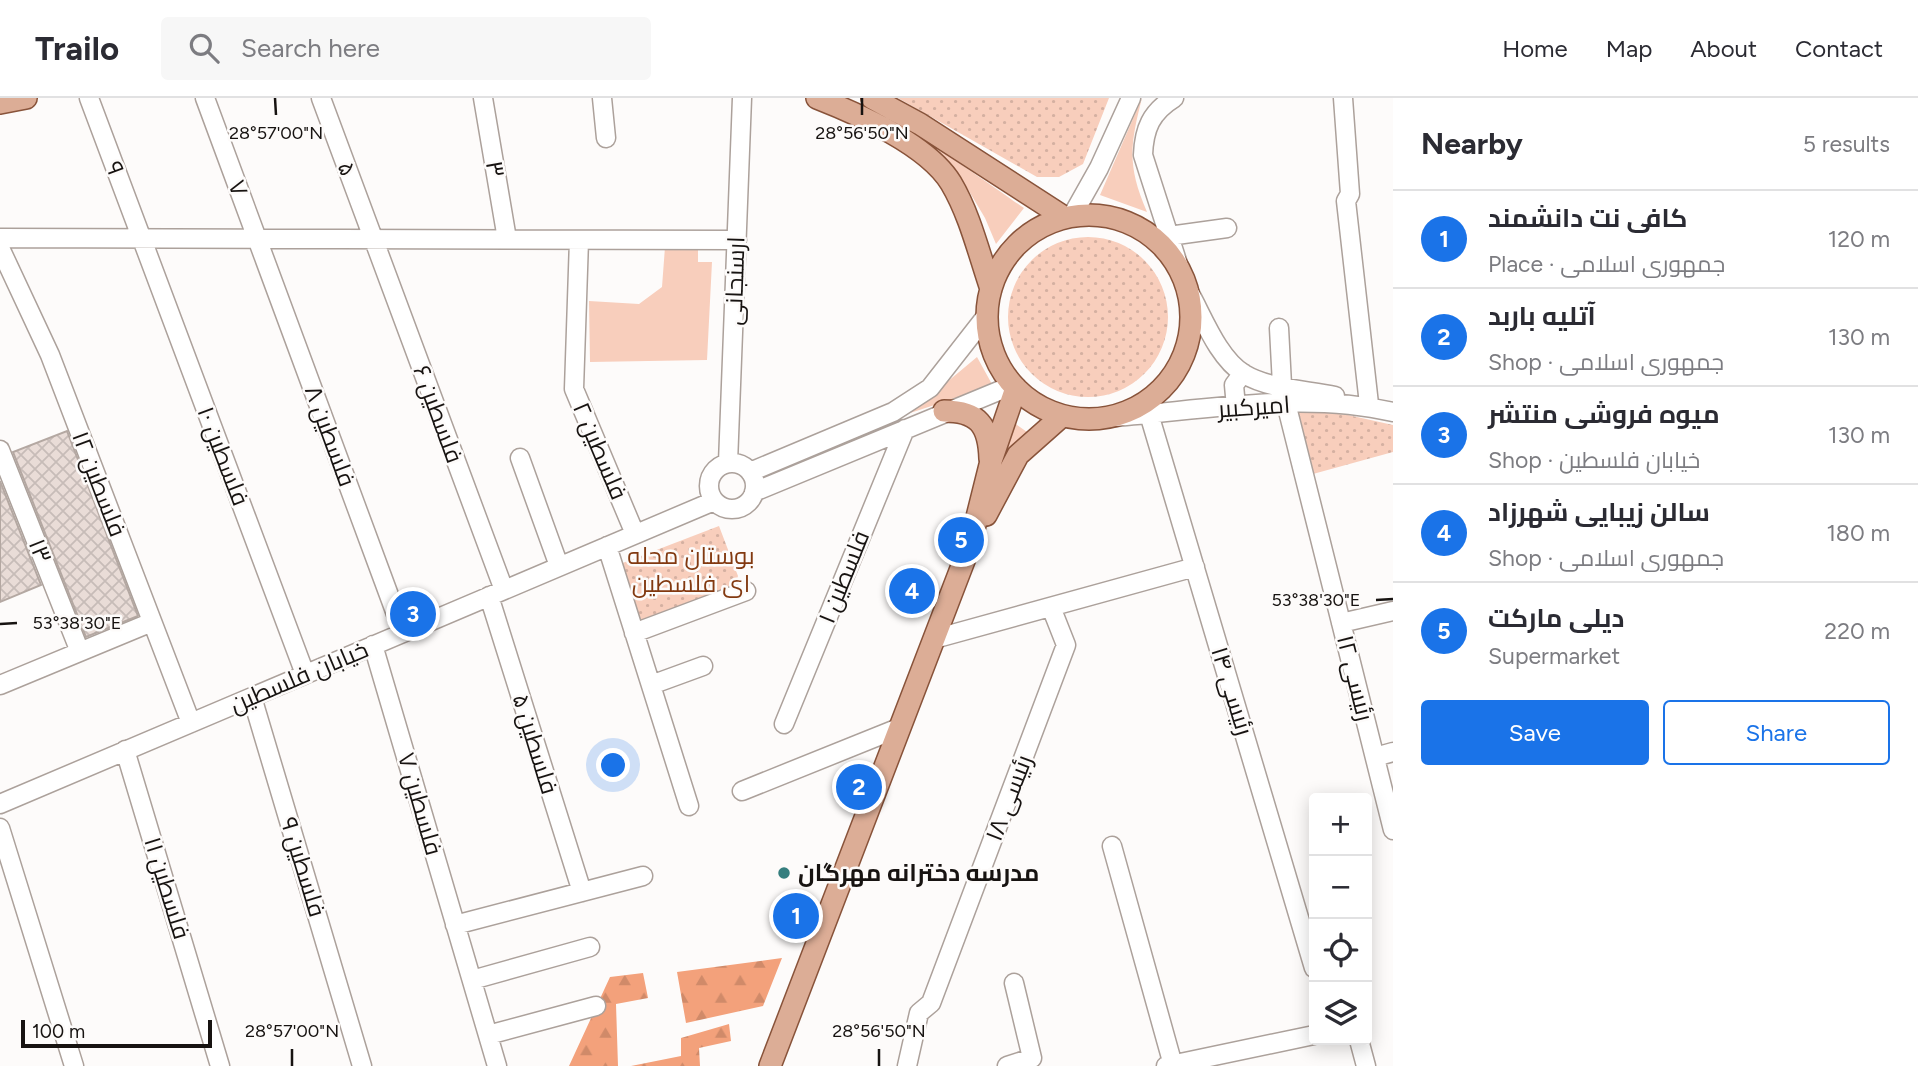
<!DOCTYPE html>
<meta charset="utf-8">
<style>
:root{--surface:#fff;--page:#f7f7f7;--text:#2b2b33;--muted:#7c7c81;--line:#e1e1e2;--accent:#1a73e8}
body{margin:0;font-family:Figtree,Cairo,sans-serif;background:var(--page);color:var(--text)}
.controls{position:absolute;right:21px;bottom:21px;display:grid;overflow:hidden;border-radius:7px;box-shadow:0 4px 18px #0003}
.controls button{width:63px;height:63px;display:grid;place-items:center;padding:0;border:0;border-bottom:2px solid var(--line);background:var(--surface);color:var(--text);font:35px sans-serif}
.scale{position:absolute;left:21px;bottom:18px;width:191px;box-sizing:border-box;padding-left:7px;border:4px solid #171311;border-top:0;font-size:19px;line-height:24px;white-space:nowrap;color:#171311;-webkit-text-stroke:5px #fdfbfa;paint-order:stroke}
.you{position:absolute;left:614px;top:668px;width:24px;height:24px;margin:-18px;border:5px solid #fff;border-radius:50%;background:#1a73e8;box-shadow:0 0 0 10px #1a73e833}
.badge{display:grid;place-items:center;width:46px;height:46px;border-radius:50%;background:var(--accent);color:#fff;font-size:23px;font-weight:700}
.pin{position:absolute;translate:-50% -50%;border:4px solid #fff;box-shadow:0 2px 7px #0006}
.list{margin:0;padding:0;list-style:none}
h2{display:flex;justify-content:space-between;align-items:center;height:91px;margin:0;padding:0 28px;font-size:30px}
h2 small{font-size:23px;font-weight:400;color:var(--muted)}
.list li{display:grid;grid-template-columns:46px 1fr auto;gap:21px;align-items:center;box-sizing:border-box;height:98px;padding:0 28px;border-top:2px solid var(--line)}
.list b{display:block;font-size:26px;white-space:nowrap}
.list p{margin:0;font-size:23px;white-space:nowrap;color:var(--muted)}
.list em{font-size:23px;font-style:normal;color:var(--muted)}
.actions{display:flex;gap:14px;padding:21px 28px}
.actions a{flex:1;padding:16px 0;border:2px solid var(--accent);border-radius:7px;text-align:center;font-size:24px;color:var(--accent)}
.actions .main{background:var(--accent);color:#fff}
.icon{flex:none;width:38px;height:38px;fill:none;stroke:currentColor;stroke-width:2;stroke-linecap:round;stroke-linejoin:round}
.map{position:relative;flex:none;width:1393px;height:968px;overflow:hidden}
header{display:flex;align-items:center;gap:42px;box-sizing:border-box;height:98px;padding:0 35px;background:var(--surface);border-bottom:2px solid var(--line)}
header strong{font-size:33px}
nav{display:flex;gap:38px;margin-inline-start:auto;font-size:24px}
.search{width:490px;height:63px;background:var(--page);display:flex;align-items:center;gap:18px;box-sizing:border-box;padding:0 24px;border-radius:7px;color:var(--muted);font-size:26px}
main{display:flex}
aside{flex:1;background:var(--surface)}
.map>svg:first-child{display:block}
</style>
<header>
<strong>Trailo</strong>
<div class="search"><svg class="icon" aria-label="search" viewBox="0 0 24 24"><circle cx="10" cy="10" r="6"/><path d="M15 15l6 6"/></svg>Search here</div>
<nav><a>Home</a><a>Map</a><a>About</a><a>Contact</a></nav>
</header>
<main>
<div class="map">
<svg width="1393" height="968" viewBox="0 0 1393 968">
<defs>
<pattern id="forest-firs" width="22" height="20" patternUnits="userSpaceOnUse" patternTransform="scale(1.75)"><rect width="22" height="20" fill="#f3a17b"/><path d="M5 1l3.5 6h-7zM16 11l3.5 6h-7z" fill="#d08a69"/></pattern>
<pattern id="park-dots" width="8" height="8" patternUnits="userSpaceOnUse" patternTransform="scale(1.75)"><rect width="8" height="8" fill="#f8cebc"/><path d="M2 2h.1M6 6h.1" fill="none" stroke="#d4b0a1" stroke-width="1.8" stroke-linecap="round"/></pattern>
<pattern id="building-cross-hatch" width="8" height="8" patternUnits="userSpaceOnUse" patternTransform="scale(1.75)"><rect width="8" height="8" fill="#e9dcd7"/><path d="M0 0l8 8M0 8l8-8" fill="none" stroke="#c7bcb8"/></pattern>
</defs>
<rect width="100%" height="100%" fill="#fdfbfa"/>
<path fill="#f8cebc" d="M839 0C872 0 990 87 1024 110L996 146 985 120 960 78 890 29Z
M1142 0C1130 47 1127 68 1147 114L1100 97Z
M698 148V164H712L707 262 590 264 589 203 639 206 662 189 665 149Z
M977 259 993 288 910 315Z
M1013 324 1027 334 996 374Z"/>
<path fill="url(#forest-firs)" d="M782 860 763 908 686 925 677 874Z
M643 875 648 900 616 906 618 968H569L610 879Z
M729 926 731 943 699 950 700 968H631L681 958V940Z"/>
<path fill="url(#park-dots)" d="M898 0H1109L1083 66 1059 79H1037Z
M1008 219a80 80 0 1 1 160 0a80 80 0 1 1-160 0Z
M1297 312 1348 317 1393 327V354L1313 376Z
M719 428 738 478 734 490 638 526 620 466Z"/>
<path fill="url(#building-cross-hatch)" stroke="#b4a8a2" stroke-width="2" d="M67 333 138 518 86 539 13 354Z
M0 383 41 487 0 504Z"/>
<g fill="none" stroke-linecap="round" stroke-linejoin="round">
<g stroke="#aca19b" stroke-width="21">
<path id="minor" d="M89 0 305 576
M205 0 403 535
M321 0 504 492
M483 0 507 141
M602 0 606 40
M1174 0C1151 14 1144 31 1143 57L1179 169
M1343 0 1350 96 1346 103 1369 306
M1072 118 1099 70 1131 0
M1169 138 1227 130
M0 140 737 142
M579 142 574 291 635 436
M0 150 50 257 191 625
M1189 194C1203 219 1218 260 1244 276 1269 291 1307 292 1335 298
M1279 230 1282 287
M1286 305 1393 732
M1236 309 1234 287 1243 275
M1149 316 1314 870
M1115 319C1205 312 1303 293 1393 314
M0 352 80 554
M520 360 559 468
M728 365 742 0
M709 388a23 23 0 1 1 46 0a23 23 0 1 1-46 0Z
M750 374 893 314 930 290 987 217
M754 394 1013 287
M607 448 689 708
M489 498 582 794
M1341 525 1393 513
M634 535 746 493
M934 541 1195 469
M373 547 497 968
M0 587 152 524
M651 587 703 568
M252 599 362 968
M784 626 905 331
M125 652 220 968
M1375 659 1393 654
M742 693 901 629
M0 706 714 403
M0 730 74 968
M1112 748 1173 967
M455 827 643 778
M472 882 590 849
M488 937 596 908
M1359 942 1366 968
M907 968 919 915 931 905 1066 547 1051 509
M1007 968 1032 960 1014 885
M1166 968 1314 937"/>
</g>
<g stroke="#88533a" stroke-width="24">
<path id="major" d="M817 0C858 16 928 47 951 85 970 117 979 156 991 191
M872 0 920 26 1064 119
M0 5 26 0
M987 219a102 102 0 1 1 204 0a102 102 0 1 1-204 0Z
M944 313C978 313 989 327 990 361
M986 417 1018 357 1062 318
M770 968 970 447 991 363 1016 290"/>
</g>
<use href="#minor" stroke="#fff" stroke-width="18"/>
<use href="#major" stroke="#dcad96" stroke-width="21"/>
</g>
<path fill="none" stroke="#171311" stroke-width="2.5" d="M275 0 276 17M862 0V17M1376 502 1393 501M0 526 17 525M292 951V968M879 951V968"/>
<circle fill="#357e7e" stroke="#fdfbfa" stroke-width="2.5" cx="784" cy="775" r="7"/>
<g text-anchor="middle" stroke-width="5" stroke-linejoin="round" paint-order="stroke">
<g font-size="24" fill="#171311" stroke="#fdfbfa">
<text transform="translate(115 70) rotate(70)" y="8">۹</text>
<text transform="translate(347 71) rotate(70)" y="8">۵</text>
<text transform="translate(495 71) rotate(80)" y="8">۳</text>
<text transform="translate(238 90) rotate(70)" y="8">۷</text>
<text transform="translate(735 183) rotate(-88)" y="8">ارسنجانی</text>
<text transform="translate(1254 309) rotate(-4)" y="8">امیرکبیر</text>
<text transform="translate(438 316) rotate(70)" y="8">فلسطین ۶</text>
<text transform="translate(330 338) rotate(70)" y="8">فلسطین ۸</text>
<text transform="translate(600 353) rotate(67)" y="8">فلسطین ۲</text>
<text transform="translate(223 358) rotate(69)" y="8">فلسطین ۱۰</text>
<text transform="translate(99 386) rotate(69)" y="8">فلسطین ۱۲</text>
<text transform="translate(40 453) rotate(68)" y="8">۱۳</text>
<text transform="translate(844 479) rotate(-68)" y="8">فلسطین ۱</text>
<text transform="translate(299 579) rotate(-23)" y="8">خیابان فلسطین</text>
<text transform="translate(1355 580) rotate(76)" y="8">رئیسی ۱۲</text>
<text transform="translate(1232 593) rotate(73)" y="8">رئیسی ۱۴</text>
<text transform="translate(535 646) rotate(73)" y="8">فلسطین ۵</text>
<text transform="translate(1009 700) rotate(-69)" y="8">رئیسی ۱۸</text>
<text transform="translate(420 706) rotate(74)" y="8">فلسطین ۷</text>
<text transform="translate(303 769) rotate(73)" y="8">فلسطین ۹</text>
<text transform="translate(167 790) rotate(73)" y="8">فلسطین ۱۱</text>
</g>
<g font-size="24" fill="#823910" stroke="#fdfbfa">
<text x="691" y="466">بوستان محله<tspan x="691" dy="28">ای فلسطین</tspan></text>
</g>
<g font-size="24" font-weight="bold" fill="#171311" stroke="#fdfbfa" text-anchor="start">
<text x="798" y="783">مدرسه دخترانه مهرگان</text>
</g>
</g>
<g font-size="18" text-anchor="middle" fill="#171311" stroke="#fdfbfa" stroke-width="5" stroke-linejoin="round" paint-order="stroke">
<text x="276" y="41">28°57'00"N</text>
<text x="862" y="41">28°56'50"N</text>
<text x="1316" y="508">53°38'30"E</text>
<text x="77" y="531">53°38'30"E</text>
<text x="292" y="939">28°57'00"N</text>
<text x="879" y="939">28°56'50"N</text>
</g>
</svg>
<div class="controls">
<button>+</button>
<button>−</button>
<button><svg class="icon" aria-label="locate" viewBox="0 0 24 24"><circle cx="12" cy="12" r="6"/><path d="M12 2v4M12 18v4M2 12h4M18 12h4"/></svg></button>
<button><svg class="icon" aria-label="layers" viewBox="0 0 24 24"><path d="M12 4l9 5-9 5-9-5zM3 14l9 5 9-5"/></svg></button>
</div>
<div class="scale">100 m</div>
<div class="you"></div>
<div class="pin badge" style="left:796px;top:818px">1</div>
<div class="pin badge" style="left:859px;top:689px">2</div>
<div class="pin badge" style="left:413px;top:516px">3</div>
<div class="pin badge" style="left:912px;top:493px">4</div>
<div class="pin badge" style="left:961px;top:442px">5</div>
</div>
<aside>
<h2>Nearby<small>5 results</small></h2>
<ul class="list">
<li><span class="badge">1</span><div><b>کافی نت دانشمند</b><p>Place · جمهوری اسلامی</p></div><em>120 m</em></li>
<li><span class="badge">2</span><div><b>آتلیه باربد</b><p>Shop · جمهوری اسلامی</p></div><em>130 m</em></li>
<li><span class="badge">3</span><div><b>میوه فروشی منتشر</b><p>Shop · خیابان فلسطین</p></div><em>130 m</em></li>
<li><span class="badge">4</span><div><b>سالن زیبایی شهرزاد</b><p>Shop · جمهوری اسلامی</p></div><em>180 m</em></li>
<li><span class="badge">5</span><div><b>دیلی مارکت</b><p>Supermarket</p></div><em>220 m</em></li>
</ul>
<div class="actions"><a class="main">Save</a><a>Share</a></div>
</aside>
</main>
